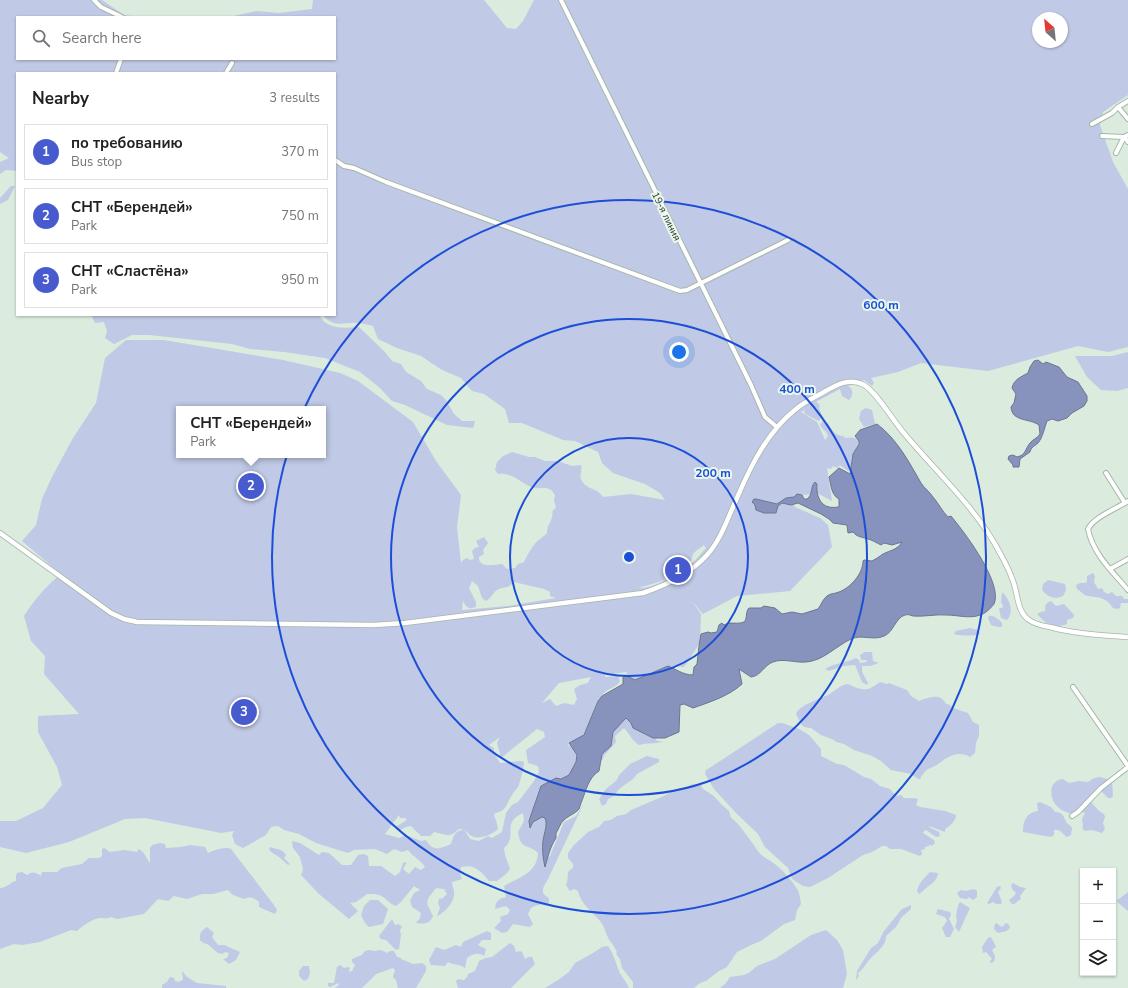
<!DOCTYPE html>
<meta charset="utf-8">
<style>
:root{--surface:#fff;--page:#f2f2f2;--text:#202124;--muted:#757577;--line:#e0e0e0;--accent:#475bcf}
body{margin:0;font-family:"Nunito Sans",sans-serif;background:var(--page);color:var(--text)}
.controls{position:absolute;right:12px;bottom:12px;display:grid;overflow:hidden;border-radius:0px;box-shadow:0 1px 3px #0004}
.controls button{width:36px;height:36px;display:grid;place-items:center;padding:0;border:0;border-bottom:1px solid var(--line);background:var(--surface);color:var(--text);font:20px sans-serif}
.compass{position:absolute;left:1032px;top:12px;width:36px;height:36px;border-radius:50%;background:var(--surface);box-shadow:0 1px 3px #0004;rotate:333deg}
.you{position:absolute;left:679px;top:352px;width:14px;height:14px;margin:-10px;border:3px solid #fff;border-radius:50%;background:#1a73e8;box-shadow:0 0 0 6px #1a73e833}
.badge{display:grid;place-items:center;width:26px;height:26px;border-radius:50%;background:var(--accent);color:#fff;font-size:13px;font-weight:700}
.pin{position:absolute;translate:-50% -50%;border:2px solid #fff;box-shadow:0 1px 4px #0006}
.popup{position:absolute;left:176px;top:406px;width:150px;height:52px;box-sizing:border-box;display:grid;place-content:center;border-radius:0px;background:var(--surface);filter:drop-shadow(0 1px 3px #0005);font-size:13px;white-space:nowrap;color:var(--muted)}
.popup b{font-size:15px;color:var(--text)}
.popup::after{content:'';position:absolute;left:50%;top:100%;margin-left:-8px;border:8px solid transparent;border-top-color:var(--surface)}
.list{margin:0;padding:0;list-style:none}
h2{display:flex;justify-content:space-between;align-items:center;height:52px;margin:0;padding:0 16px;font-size:17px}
h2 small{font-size:13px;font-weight:400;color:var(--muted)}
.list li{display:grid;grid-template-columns:26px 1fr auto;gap:12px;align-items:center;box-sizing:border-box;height:56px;margin:0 8px 8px;padding:0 8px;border:1px solid var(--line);border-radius:0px}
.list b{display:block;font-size:15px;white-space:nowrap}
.list p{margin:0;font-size:13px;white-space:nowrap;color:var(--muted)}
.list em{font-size:13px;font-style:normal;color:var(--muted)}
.icon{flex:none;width:22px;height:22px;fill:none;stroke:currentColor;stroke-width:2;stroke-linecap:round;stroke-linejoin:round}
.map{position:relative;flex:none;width:1128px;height:988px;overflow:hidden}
.search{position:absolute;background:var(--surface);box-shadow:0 1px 3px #0004;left:16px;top:16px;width:320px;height:44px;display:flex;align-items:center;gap:10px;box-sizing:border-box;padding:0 14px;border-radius:0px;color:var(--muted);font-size:15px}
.panel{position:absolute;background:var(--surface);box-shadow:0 1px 3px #0004;left:16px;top:72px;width:320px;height:244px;border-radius:0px}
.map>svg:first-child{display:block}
</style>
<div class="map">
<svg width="1128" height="988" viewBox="0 0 1128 988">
<rect width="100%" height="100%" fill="#dbebde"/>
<path fill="#c0c9e5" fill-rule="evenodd" d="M0 0H102L124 15 140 17H17V59H335V17H230L256 11 279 13 312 9 313 0H484L507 28 516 29 523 21 534 0H1128V95L1103 112 1100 125 1113 162 1128 189V347L1108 352 1078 346 988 371 921 363 898 372 871 378 874 383 872 386 864 380 848 386C853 388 854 396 849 400L842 396 840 389 814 403 817 402 820 406 819 408 822 416 819 421 805 414 804 411 806 409 801 412 817 422 825 440 828 436C827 431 821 429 820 424L823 421 825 424 828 423C832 430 835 436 844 436L845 438C850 437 855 437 859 441 858 446 854 450 852 456 851 461 852 467 848 471L840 465 837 468 833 466 831 469 827 468 832 501 819 494 801 495 790 499 795 507 820 518 828 525 832 547 790 591 737 596 703 614 692 601 701 614 700 643 684 667C667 665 653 670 640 680H631L626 672 605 675V677L618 676 620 681C617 687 609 688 603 694 594 703 594 710 591 722 588 729 584 735 579 740L569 742 568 745C583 756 577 761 570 776 561 780 551 782 541 785L539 800 529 828 537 817 542 814 547 818 545 861 550 856 564 822 576 816 583 805 548 879C543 887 539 893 549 898V903C542 905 537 904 531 908L528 914 533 924 530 927 513 924 507 932 502 933 494 928 501 921 500 917 508 914 510 910 506 906 495 909 496 903 500 899 506 897 504 886C520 877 537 873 538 853 528 843 521 851 518 832L524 821 523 813C500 824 519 834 504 848L505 855 510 869 506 874 497 881H489C481 871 474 864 461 867L460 873 462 879 452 882C452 886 454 889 454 892 455 902 445 912 437 916L440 908 438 903 439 899 443 898 447 894 444 889 436 888C425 902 425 900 433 916 430 924 424 924 416 923L420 918 421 913 412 907 410 901 414 893 420 890 414 886 401 902 396 906C382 900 387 893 367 894L356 902 350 903 358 911 349 919 319 894 301 875 303 869 300 857 293 848 292 841 300 843 319 855 322 852 329 853 342 865H351L358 855 364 854 368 856 369 866H381L395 876 400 872 403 863 407 862 403 869 409 874 415 867 421 870 425 867C421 860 413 857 408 850L402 852 394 849 387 854 375 849 354 850 348 853 316 843 299 834 284 830 278 826 271 827 266 835 243 848 235 844 232 835 234 831 221 833 145 818 125 819 69 842 26 853 0 847V821H16L43 808 62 785 57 767 38 732V716L79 714 44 674 45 656 31 641 24 616C35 599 45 587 61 574L22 541 36 525 42 499 52 477 73 438 96 403 105 358 126 340H164L283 360 340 373 358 381 413 422 436 461 461 495 457 527 461 563 463 560 467 558 470 560 474 559 472 551 475 548 479 547 476 541 484 537 488 543 483 550 484 554 479 557C478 568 494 565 502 564L507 569 515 568 518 564 524 562C528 554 533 544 540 539 543 536 545 536 547 533 547 527 549 525 551 520 553 517 552 513 553 510L556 508 554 500 555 496C554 493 552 490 549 489 545 487 540 489 536 488 522 486 515 472 498 474L495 470 497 462 503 456 512 452 529 457H535L545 461H558L572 466 581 465C583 470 578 475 582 481 587 490 598 488 603 497L631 494 665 500 660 493 645 484 613 473 602 463 598 452 575 441 563 440 522 423H509L505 409 484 394 472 391 461 378 442 370 421 356 397 348 378 339 373 326C367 325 360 322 353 323 340 323 333 327 323 315H335V73H17V171L6 170 0 174V162L9 158 0 152ZM1038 18H1062V42H1038ZM179 409H323V455H179ZM704 545 706 548C702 552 698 558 693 562 681 572 655 589 639 588 649 584 662 583 671 575L668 569C678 560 681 567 688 564 693 561 691 556 694 553 696 550 701 548 704 545ZM472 581 478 586 482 598 486 601C492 598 493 591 499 589 506 586 507 589 514 582L544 589 550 592V596L556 598 508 606 462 610 463 600C465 607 469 610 476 607V602L469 588ZM591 677 588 683 580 685 574 689 577 699 574 705 564 703 556 706 550 699 542 703 559 683ZM537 729 544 732 545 737 526 750 528 763 538 766 539 772 534 781 518 802 512 805 506 813 502 832 492 838 488 836 479 841 470 839 464 829C467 832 470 836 474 837 481 839 494 834 498 829L496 820 494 816 495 813C498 812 501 812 504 809 507 805 509 799 512 795 513 792 516 790 518 787 520 783 524 767 524 762L520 761 500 763 494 753V748L489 745 500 737 497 743 501 758ZM399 815 400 818H405L407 820 397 826 396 829 398 831 406 827 411 826 421 836H430L434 832C447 834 448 839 459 829H464C454 832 454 835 451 844 440 849 433 852 426 840L421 841 406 835 399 838 385 834Z
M11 186H15L8 200 0 204V198Z
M91 315H319C327 330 345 328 359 327L385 352 392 361 401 364 406 372 421 381 427 389 441 395 446 400 454 414 462 421H475L473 428 447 425 405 405 392 401 380 388 360 372 325 358 284 352 250 349 232 344 149 335H132L114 344 105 338 107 331 104 322 95 323Z
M1128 352V388L1117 391 1101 390 1087 377 1075 356H1112Z
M866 408 872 410 875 424 864 427 859 419 861 411Z
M1093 573 1095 576 1094 582 1098 589 1102 588 1104 592 1108 594 1112 592 1116 596H1122L1124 599H1128V603H1121L1120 608 1117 609 1113 608C1107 598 1099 597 1088 596 1084 596 1081 591 1077 589L1076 585 1080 583H1086L1087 581V576Z
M1048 580 1065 584 1066 590 1063 596C1054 600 1048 597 1042 590L1043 584Z
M1002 592C1009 598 1015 612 1007 620L1001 618 999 608H1002L1003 606 1001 602Z
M1051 601 1056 606 1064 604 1074 615 1073 618 1067 620V624C1054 629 1047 625 1038 615V613L1045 611C1046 605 1044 604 1051 601Z
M989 616C994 615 999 620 1002 623V627H998L991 625 988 618Z
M970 628 978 630 980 634C976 636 959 636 954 634L956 631Z
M865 652H872L873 661 879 663 870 666H862V672L868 683 867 685 862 682 855 665 843 666 829 671 825 669C834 663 846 663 856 658L859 660 860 663 867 662 866 660H861L860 655Z
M880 682 887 684 889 683 907 690 911 696 919 701C928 698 940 692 946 704L950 705 953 708 968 713 973 722 979 725V736L976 743 975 753 970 757C960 751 950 755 941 762 931 770 928 765 920 779H918L911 774 891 770 881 761 872 756 854 750 844 744 836 742 834 740 821 735 811 728 804 727 801 724 796 714C799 705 820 699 828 695 835 691 840 685 848 684 863 691 867 692 880 682Z
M625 716 652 733 657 741H663C654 745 648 742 639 745 632 741 630 734 624 728L615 736 616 742 604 756 602 761 600 758C606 745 612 726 625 719Z
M778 723H782L799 729 809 735 821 749V756L837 764 844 765 864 777 871 779 880 786 890 789 896 796 901 795 904 798C909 799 913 797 918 799L916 805 920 807 945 811 956 815C956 821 950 826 945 829V832L929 826V827L939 832 940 836 936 837 926 830 924 831 923 833 934 840 935 843 931 846 929 844V846L925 847V849L921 850 922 854 920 856 901 849H890L886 846H882L872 852 863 855 828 878 810 887 803 886 792 879 788 868 765 847 758 834 736 813 714 789 705 774 706 770 711 767Z
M647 756 659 759V762L637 774 633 779 619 789 614 796 608 799 606 804 602 806 599 799 606 789 617 780 619 775 630 764Z
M1100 777C1115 781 1112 782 1113 796L1111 798H1108L1099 789C1088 792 1085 809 1071 814 1068 812 1062 811 1059 808 1049 800 1047 781 1063 779L1069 783 1078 781 1088 782 1094 778Z
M693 784 701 785 703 789 714 796 721 804 729 811 731 818C736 819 754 845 758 851 762 857 767 858 772 862 782 869 791 879 797 889 800 893 800 899 801 904L797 910 795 920 784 924 761 941 751 945 737 952 727 967 719 971 706 981 700 983 694 988H633V982L622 968 620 959 616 954 617 952C615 948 613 945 610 941 606 935 605 927 600 921 592 911 581 905 578 891L574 889 570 891 566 885C570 877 564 873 573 868V864L568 858V853L574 845 588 832 599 827 604 821 611 820 617 816 626 814 631 810 664 796 671 792 682 789Z
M1040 802 1051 807 1055 812C1064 812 1063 817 1067 823 1069 825 1071 826 1072 828L1071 835 1067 837C1062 834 1061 829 1054 830V835L1051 837 1023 832C1023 821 1026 813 1038 811L1037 803Z
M1091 802 1099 811 1104 814 1105 817 1103 823 1105 829 1102 833 1092 830 1085 831 1082 828 1083 826 1082 819 1085 813 1081 812V811Z
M160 843 165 844 166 848 181 847 190 845 205 847 208 853C214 850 226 846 231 849L274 905 277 910 275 914 259 907V902C254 898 251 896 244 899L233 895 228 890 213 894H202L187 899 174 896 168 901 158 899 144 914 117 919 111 917C107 919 106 918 101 918 91 919 84 925 77 931L71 930 40 942 22 945 14 944 0 949V888C7 888 10 882 16 881V876L17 873 22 872 27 875C32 871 36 872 41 876L42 872H57L62 868 82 864 89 858H99L102 856V849L104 848 110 852 124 850 137 852 139 849 143 852 150 863V848L152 845Z
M270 847C277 850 282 848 286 855L284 858 290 864 288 865 279 857 271 852 269 849Z
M930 872 938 873C937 881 932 883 926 888 924 890 922 892 919 894L917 891C919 883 924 878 930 872Z
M1013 883 1020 887 1026 888 1020 896 1021 899 1014 904H1012L1009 900 1014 896 1016 893 1012 889 1011 885Z
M1000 886 1001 888 998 892 1002 902 1001 904H996L993 902 989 904 987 903 997 887Z
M974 889 977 891V897L973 900 969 897 967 899 960 898 957 893 961 890 965 891Z
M1128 892V911L1116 901Z
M370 900H378L388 909 383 924 369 927 365 923 361 915 364 906Z
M960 902 970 908 959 932 955 927 957 921 956 916C957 912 957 906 960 902Z
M911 905V909L901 918 896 927 886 936C886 947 875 953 869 960 865 965 864 968 858 973L859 976 856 980 857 971 871 948 878 943 884 931 902 909Z
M938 909 950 912 951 915 949 919 954 929 950 937H946L942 928 947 921 945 917 936 914Z
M392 919 395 925 399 924 402 927 400 930 401 935 399 949 396 950 386 940 381 939 379 936Z
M996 923 1002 927 1006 923 1008 924 1010 927C1007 933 1004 931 998 933L994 929 995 924Z
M207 927 214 933 212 937 218 945H224L240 952 236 960 229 964 223 959 227 958 229 953 225 952 222 954C216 953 215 950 211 947 208 943 203 944 200 940 199 933 202 930 207 927Z
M826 930 837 940 843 950 847 974 843 988H720L726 983 730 977 744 975 750 972 757 966 775 959 811 935Z
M487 931 491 933V940H482L478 945 486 949 484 956C478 952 473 954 467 958L465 968C460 964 454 965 448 962L445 966 431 965 429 960 436 947 444 950 456 945 461 947 463 942Z
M991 937 996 947 992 950 995 956 994 962 990 963V961L992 959 986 952 983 953 982 947 988 938Z
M510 943 514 946 516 952 520 951 522 952 525 959 528 957H532L535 964 511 988H458L456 981 458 979 464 980 467 977 468 974 475 971 479 961 486 958 492 957Z
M608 946C614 955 615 961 619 971 621 976 626 981 629 988H545L558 980 569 972 575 963 593 953 602 947Z
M370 950 374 951 381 950 387 953 390 951H394L397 957 401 958V959L413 964 422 963 426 966V971L416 988H398L396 980 393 977 395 970 393 968 376 974 362 988H335L339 985 338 983 330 987 328 986V983H334L337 967 340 965 344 968 348 967 350 968 349 972 352 971 355 965 352 962V959L362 955 365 951Z
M303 966H309L310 973 308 979 304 981 299 976V971Z
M182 971 187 977 197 983 226 986V988H162V985L167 982 170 977 174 978 175 981 178 982 183 980Z"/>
<path fill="#8793bc" stroke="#6c7691" d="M1038 360 1043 364 1046 362 1059 367 1067 377 1078 382 1087 396V401L1084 406 1072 413 1067 418 1058 421 1052 419 1047 421C1044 429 1043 437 1038 443 1035 446 1031 447 1030 452L1020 459 1019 467H1013V465L1008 459 1009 456 1013 455 1017 457C1026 455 1025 449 1030 443 1033 439 1038 438 1040 434L1039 425C1029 418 1012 422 1011 407L1014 403 1016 394 1012 388C1014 379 1021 377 1028 373L1030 367 1034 361Z
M877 424C897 439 909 462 921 483 924 488 930 492 933 497 939 504 942 511 948 517L951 516 955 521C967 536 1003 584 994 604 991 608 985 614 980 615 970 619 957 615 947 615 936 614 924 617 913 616 910 615 908 614 905 615 895 618 894 632 884 636 873 641 862 634 851 639 836 646 823 661 806 662 795 663 783 658 773 662 764 665 761 676 751 677L739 669 742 684C729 696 710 702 693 708L684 704 680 705 679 732 665 738H653L633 728 631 723 626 718 613 732 611 746 602 754 599 771C588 778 586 791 581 803 580 805 580 807 579 809 576 813 568 816 564 820 560 823 559 829 556 833V838C550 847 548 857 545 867 543 859 542 849 543 841 544 833 548 825 545 818L542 817 533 822 530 828 529 821 541 786 556 778 561 779 569 775 576 762 577 755 569 743 584 735 598 701 602 696 623 684V677L627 676 635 680 668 666C676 669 683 675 693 675L694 667 697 664C698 654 699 644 701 634L708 632 711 633 717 632 719 625 722 623 724 625C731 621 737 625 744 622 748 618 745 612 749 608H761L764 606 775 608 782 614 792 612 802 614 818 609C821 605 823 599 827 596 831 593 834 594 839 592 850 588 863 574 863 561L864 560 872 561C876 559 880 556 883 554 891 550 897 550 902 542L892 545 884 543 881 545C877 543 872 540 868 539 862 537 857 537 853 532L848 533 847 525 833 523 829 519 821 514 798 503 791 505 782 503 778 506 776 513H764L756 510 755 505 752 502 754 499H756L777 504 786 498 794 497 797 494 802 495 804 499H807C813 495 810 487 815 482L817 484C816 493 819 505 829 507 833 508 836 507 839 507V499C831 495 831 484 829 477L839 468 850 474 853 454 859 444V441L855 436 860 430Z"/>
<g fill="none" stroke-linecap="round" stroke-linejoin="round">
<g stroke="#a7b6aa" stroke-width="6">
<path id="minor" d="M94 0 101 7 122 17
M561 0 751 385 765 417 777 427
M116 73 121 59
M226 73 232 63
M1118 107 1128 119
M1092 124 1112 113 1118 107 1128 101
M1102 136 1124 137 1128 135
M1116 153 1124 137 1128 142
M335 160 344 166 354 168 386 182 680 291 687 290 788 240
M1106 473 1125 503
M1128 501C1116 509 1094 517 1088 529 1093 554 1112 571 1128 590
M1110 569 1128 559
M1073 687 1128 766
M1072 816 1078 812 1101 788 1128 767"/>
</g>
<g stroke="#a7b6aa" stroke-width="6">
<path id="tertiary" d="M0 533 111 613 124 619 137 622 374 625 405 623 643 593C667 585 690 574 707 555 722 538 728 517 737 498 751 465 768 431 796 409 804 402 815 397 824 392 836 385 850 377 864 385 877 393 892 419 903 432 936 472 977 508 1001 555 1006 564 1010 572 1013 581 1018 594 1017 612 1029 620 1035 624 1043 626 1050 627 1075 634 1102 635 1128 637"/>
</g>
<use href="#minor" stroke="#fff" stroke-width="4"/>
<use href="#tertiary" stroke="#fff" stroke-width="4.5"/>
</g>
<g fill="none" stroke="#1d4ed8" stroke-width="2">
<circle cx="629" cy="557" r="119"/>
<circle cx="629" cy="557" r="238"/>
<circle cx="629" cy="557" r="357"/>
</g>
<g text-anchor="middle" stroke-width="4" stroke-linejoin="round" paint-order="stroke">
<g font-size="10" fill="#2d332e" stroke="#e9f8eb">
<text transform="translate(667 216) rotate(64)" y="4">19-я линия</text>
</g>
</g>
<circle cx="629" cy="557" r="6" fill="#1d4ed8" stroke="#e9f8eb" stroke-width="2"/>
<g font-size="12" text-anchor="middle" font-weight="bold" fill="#1d4ed8" stroke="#e9f8eb" stroke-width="4" stroke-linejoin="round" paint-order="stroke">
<text x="881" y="309">600 m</text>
<text x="797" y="393">400 m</text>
<text x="713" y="477">200 m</text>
</g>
</svg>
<div class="controls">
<button>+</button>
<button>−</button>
<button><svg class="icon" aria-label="layers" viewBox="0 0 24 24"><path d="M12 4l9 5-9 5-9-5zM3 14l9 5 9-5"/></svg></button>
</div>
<svg class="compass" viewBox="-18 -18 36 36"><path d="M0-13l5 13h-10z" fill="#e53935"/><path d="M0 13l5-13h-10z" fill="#757577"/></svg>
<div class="you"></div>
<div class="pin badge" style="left:678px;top:570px">1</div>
<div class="pin badge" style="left:251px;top:486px">2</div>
<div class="popup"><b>СНТ «Берендей»</b>Park</div>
<div class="pin badge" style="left:244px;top:712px">3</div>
<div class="search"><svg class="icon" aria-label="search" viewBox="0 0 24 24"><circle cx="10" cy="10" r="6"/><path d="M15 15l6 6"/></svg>Search here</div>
<section class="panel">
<h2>Nearby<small>3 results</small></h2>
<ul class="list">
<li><span class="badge">1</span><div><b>по требованию</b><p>Bus stop</p></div><em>370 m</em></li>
<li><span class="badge">2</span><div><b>СНТ «Берендей»</b><p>Park</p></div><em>750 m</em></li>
<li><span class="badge">3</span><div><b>СНТ «Сластёна»</b><p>Park</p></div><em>950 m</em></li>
</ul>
</section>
</div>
